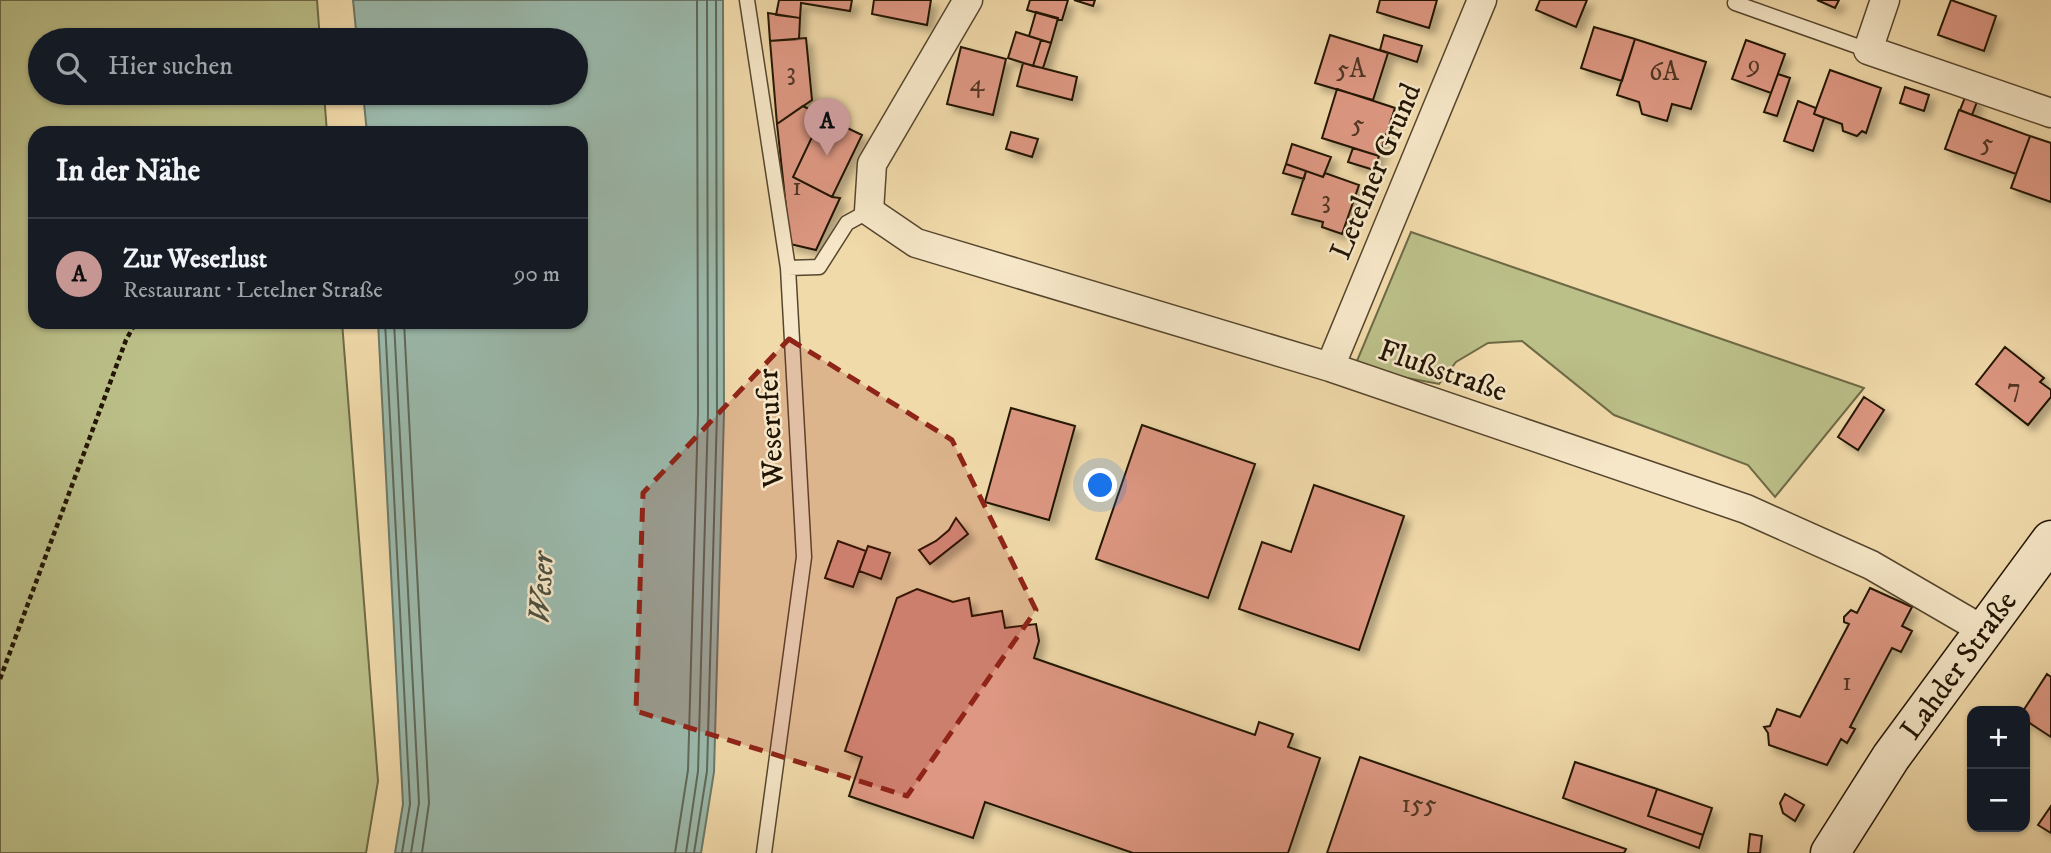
<!DOCTYPE html>
<html lang="de">
<meta charset="utf-8">
<style>
:root{--surface:#171b24;--page:#242831;--text:#f1f3f6;--muted:#9ea1a6;--line:#363941;--accent:#c59692}
body{margin:0;font-family:"IM FELL DW Pica",serif;background:var(--page);color:var(--text)}
.controls{position:absolute;right:21px;bottom:21px;display:grid;overflow:hidden;border-radius:14px;box-shadow:0 2px 5px #0004}
.controls button{width:63px;height:63px;display:grid;place-items:center;padding:0;border:0;border-bottom:2px solid var(--line);background:var(--surface);color:var(--text);font:35px sans-serif}
.you{position:absolute;left:1101px;top:486px;width:24px;height:24px;margin:-18px;border:5px solid #fff;border-radius:50%;background:#1a73e8;box-shadow:0 0 0 10px #1a73e833}
.badge{display:grid;place-items:center;width:46px;height:46px;border-radius:50%;background:var(--accent);color:#111;font-size:23px;font-weight:700}
.pin{position:absolute;translate:-50% -58px;filter:drop-shadow(0 2px 4px #0008)}
.pin::after{content:'';position:absolute;top:37px;width:24px;height:21px;background:inherit;clip-path:polygon(0 0,100% 0,50% 100%)}
.list{margin:0;padding:0;list-style:none}
h2{display:flex;justify-content:space-between;align-items:center;height:91px;margin:0;padding:0 28px;font-size:30px}
h2 small{font-size:23px;font-weight:400;color:var(--muted)}
.list li{display:grid;grid-template-columns:46px 1fr auto;gap:21px;align-items:center;box-sizing:border-box;height:112px;padding:0 28px;border-top:2px solid var(--line)}
.list b{display:block;font-size:26px;white-space:nowrap}
.list p{margin:0;font-size:23px;white-space:nowrap;color:var(--muted)}
.list em{font-size:23px;font-style:normal;color:var(--muted)}
.icon{flex:none;width:38px;height:38px;fill:none;stroke:currentColor;stroke-width:2;stroke-linecap:round;stroke-linejoin:round}
.map{position:relative;flex:none;width:2051px;height:853px;overflow:hidden}
.search{position:absolute;background:var(--surface);box-shadow:0 2px 5px #0004;left:28px;top:28px;width:560px;height:77px;display:flex;align-items:center;gap:18px;box-sizing:border-box;padding:0 24px;border-radius:38px;color:var(--muted);font-size:26px}
.panel{position:absolute;background:var(--surface);box-shadow:0 2px 5px #0004;left:28px;top:126px;width:560px;height:203px;border-radius:21px}
.map>svg:first-child{display:block}
</style>
<div class="map">
<svg width="2051" height="853" viewBox="0 0 2051 853">
<defs>
<filter id="shadow"><feDropShadow dx="6" dy="6" stdDeviation="3.5" flood-color="#0004"/></filter>
</defs>
<rect width="100%" height="100%" fill="#f1daaa"/>
<filter id="stains"><feTurbulence type="fractalNoise" baseFrequency=".00286" numOctaves="4"/><feColorMatrix values="0 0 0 0 .2 0 0 0 0 .09 0 0 0 0 .02 0 0 0 .5 -.17"/></filter>
<radialGradient id="worn" r=".72"><stop offset=".6" stop-color="#630" stop-opacity="0"/><stop offset="1" stop-color="#630" stop-opacity=".3"/></radialGradient>
<path fill="#bbbf88" stroke="#6e6a46" stroke-width="2" d="M0 0H317L320 40H40V93H324L327 133H35V322H342L378 781 366 853H0Z
M1411 232 1864 388 1775 497 1748 465 1614 415 1522 341 1488 343 1456 362 1439 384 1354 368Z"/>
<path fill="#9bbaad" stroke="#6b7869" stroke-width="2" d="M353 0H723L724 413 714 772 701 853H395L403 804 378 322H581V133H367L363 93H576V40H357Z"/>
<g fill="none" stroke-linecap="round" stroke-linejoin="round">
<path stroke="#5e6858" stroke-width="2" d="M385 322 410 804 402 853
M394 322 419 803 411 853
M404 322 429 803 422 853
M675 853 688 770 698 413 697 0
M686 853 698 771 708 413 707 0
M694 853 707 771 717 413 716 0"/>
</g>
<path fill="#dd9782" stroke="#221504" stroke-width="2" filter="url(#shadow)" d="M779 0H852L850 11 801 3 800 18 776 15Z
M874 0H931L927 25 872 14Z
M1030 0H1068L1062 20 1027 10Z
M1074 0H1095L1093 6Z
M1380 0H1437L1429 28 1377 12Z
M1540 0H1587L1576 27 1536 10Z
M1817 0H1839L1835 8Z
M1951 0 1996 16 1984 51 1938 35Z
M1036 12 1058 18 1051 43 1029 36Z
M768 13 800 18 799 39 770 41Z
M1594 27 1635 39 1622 81 1581 68Z
M1016 32 1041 40 1033 66 1008 58Z
M1330 35 1388 53 1373 100 1315 83Z
M1384 35 1422 46 1417 62 1380 50Z
M806 38 812 100 777 124 770 41Z
M1635 39 1706 62 1691 109 1672 104 1667 121 1642 114 1639 102 1617 95Z
M1041 40 1051 43 1043 68 1033 66Z
M1746 40 1785 54 1771 93 1732 79Z
M961 47 1006 59 993 115 947 104Z
M1023 63 1077 77 1072 100 1017 86Z
M1830 70 1881 88 1866 133 1862 131 1857 136 1843 131 1842 124 1814 114Z
M1778 74 1790 78 1777 116 1764 112Z
M1905 87 1929 95 1924 111 1900 103Z
M1337 89 1395 108 1379 156 1322 138Z
M1966 95 1978 99 1972 115 1960 110Z
M1798 101 1816 108 1814 114 1824 118 1813 151 1784 141Z
M803 106 822 116 793 177 832 197 840 198 816 250 790 244 777 124Z
M1959 110 2030 136 2016 174 1945 149Z
M822 116 862 135 832 197 793 177Z
M1011 132 1038 139 1032 157 1006 149Z
M2030 136 2051 143V202L2011 188Z
M1292 144 1331 157 1323 177 1286 164Z
M1353 148 1379 156 1374 170 1348 162Z
M1286 164 1306 171 1304 179 1283 173Z
M1306 171 1323 177 1325 173 1359 185 1342 234 1322 227 1323 222 1292 214Z
M2005 347 2044 378 2040 382 2051 390V397L2028 425 1976 384Z
M1864 397 1884 410 1858 450 1838 437Z
M1011 408 1075 426 1049 520 985 502Z
M1142 425 1255 464 1208 598 1096 559Z
M1314 485 1404 516 1359 650 1239 609 1262 542 1291 552Z
M956 518 968 534 930 564 919 550 936 541 949 530Z
M838 541 866 551 853 587 825 578Z
M868 546 890 553 881 579 859 571Z
M1870 588 1912 607 1902 626 1912 631 1901 652 1892 648 1850 727 1855 729 1847 743 1841 739 1827 765 1769 745 1768 733 1764 727 1770 726 1777 709 1800 717 1849 624 1844 622V617L1851 610 1857 613Z
M917 589 953 602 969 598 972 616 1002 611 1005 628 1036 624 1039 641 1034 658 1255 735 1259 722 1293 734 1288 747 1320 758 1288 853H1133L985 802 973 838 849 796 862 757 845 751 897 598Z
M2047 674 2051 677V737L2025 720V711H2023Z
M1360 757 1626 849 1624 853H1327Z
M1575 762 1657 789 1648 816 1703 835 1699 848 1563 798Z
M1657 789 1712 808 1703 835 1648 816Z
M1785 794 1804 805 1795 821 1783 813 1780 803Z
M2051 806V833L2038 825Z
M1750 834 1762 836 1760 853H1748Z"/>
<g fill="none" stroke-linecap="round" stroke-linejoin="round">
<g stroke="#56462e" stroke-width="17">
<path id="lane" d="M747 0 788 268 804 557 764 853
M1735 3 1868 50
M788 268 819 267 847 223 869 211"/>
</g>
<g stroke="#56462e" stroke-width="31">
<path id="street" d="M968 0 872 164 869 211 916 243 1330 367 1746 509 1871 565 1983 630
M1885 0 1868 50 2051 113
M1330 367 1482 0"/>
</g>
<g stroke="#221504" stroke-width="41">
<path id="secondary" d="M1830 853 1891 757 2051 540"/>
</g>
<path stroke="#221504" stroke-width="4.5" stroke-dasharray="5 3.5" stroke-linecap="butt" d="M0 679 126 340 136 322"/>
<use href="#lane" stroke="#f6e7c8" stroke-width="14"/>
<use href="#street" stroke="#f6e7c8" stroke-width="28"/>
<use href="#secondary" stroke="#f6e7c8" stroke-width="38"/>
</g>
<path fill="#8f2418" fill-opacity="0.2" stroke="#8f2418" stroke-width="5" stroke-dasharray="14 9" stroke-linejoin="round" d="M789 339 952 440 1036 610 907 796 636 711 643 493Z"/>
<g text-anchor="middle" stroke-width="5" stroke-linejoin="round" paint-order="stroke">
<g font-size="26" fill="#513624">
<text x="1754" y="72">9</text>
<text x="1351" y="77">5A</text>
<text x="791" y="80">3</text>
<text x="1664" y="80">6A</text>
<text x="977" y="91">4</text>
<text x="1358" y="132">5</text>
<text x="1987" y="151">5</text>
<text x="797" y="195">1</text>
<text x="1326" y="208">3</text>
<text x="2014" y="396">7</text>
<text x="1847" y="690">1</text>
<text x="1419" y="812">155</text>
</g>
<g font-size="30" fill="#221504" stroke="#f6e7c8">
<text transform="translate(1375 171) rotate(-67)" y="10">Letelner Grund</text>
<text transform="translate(1443 370) rotate(19)" y="10">Flußstraße</text>
<text transform="translate(770 428) rotate(-93)" y="10">Weserufer</text>
<text transform="translate(1958 665) rotate(-54)" y="10">Lahder Straße</text>
</g>
<g font-size="32" font-style="italic" fill="#4c4f3f" stroke="#f6e7c8">
<text transform="translate(540 588) rotate(-87)" y="11">Weser</text>
</g>
</g>
<rect width="100%" height="100%" filter="url(#stains)"/>
<rect width="100%" height="100%" fill="url(#worn)"/>
</svg>
<div class="controls">
<button>+</button>
<button>−</button>
</div>
<div class="you"></div>
<div class="pin badge" style="left:827px;top:156px">A</div>
<div class="search"><svg class="icon" aria-label="search" viewBox="0 0 24 24"><circle cx="10" cy="10" r="6"/><path d="M15 15l6 6"/></svg>Hier suchen</div>
<section class="panel">
<h2>In der Nähe<small></small></h2>
<ul class="list">
<li><span class="badge">A</span><div><b>Zur Weserlust</b><p>Restaurant · Letelner Straße</p></div><em>90 m</em></li>
</ul>
</section>
</div>
